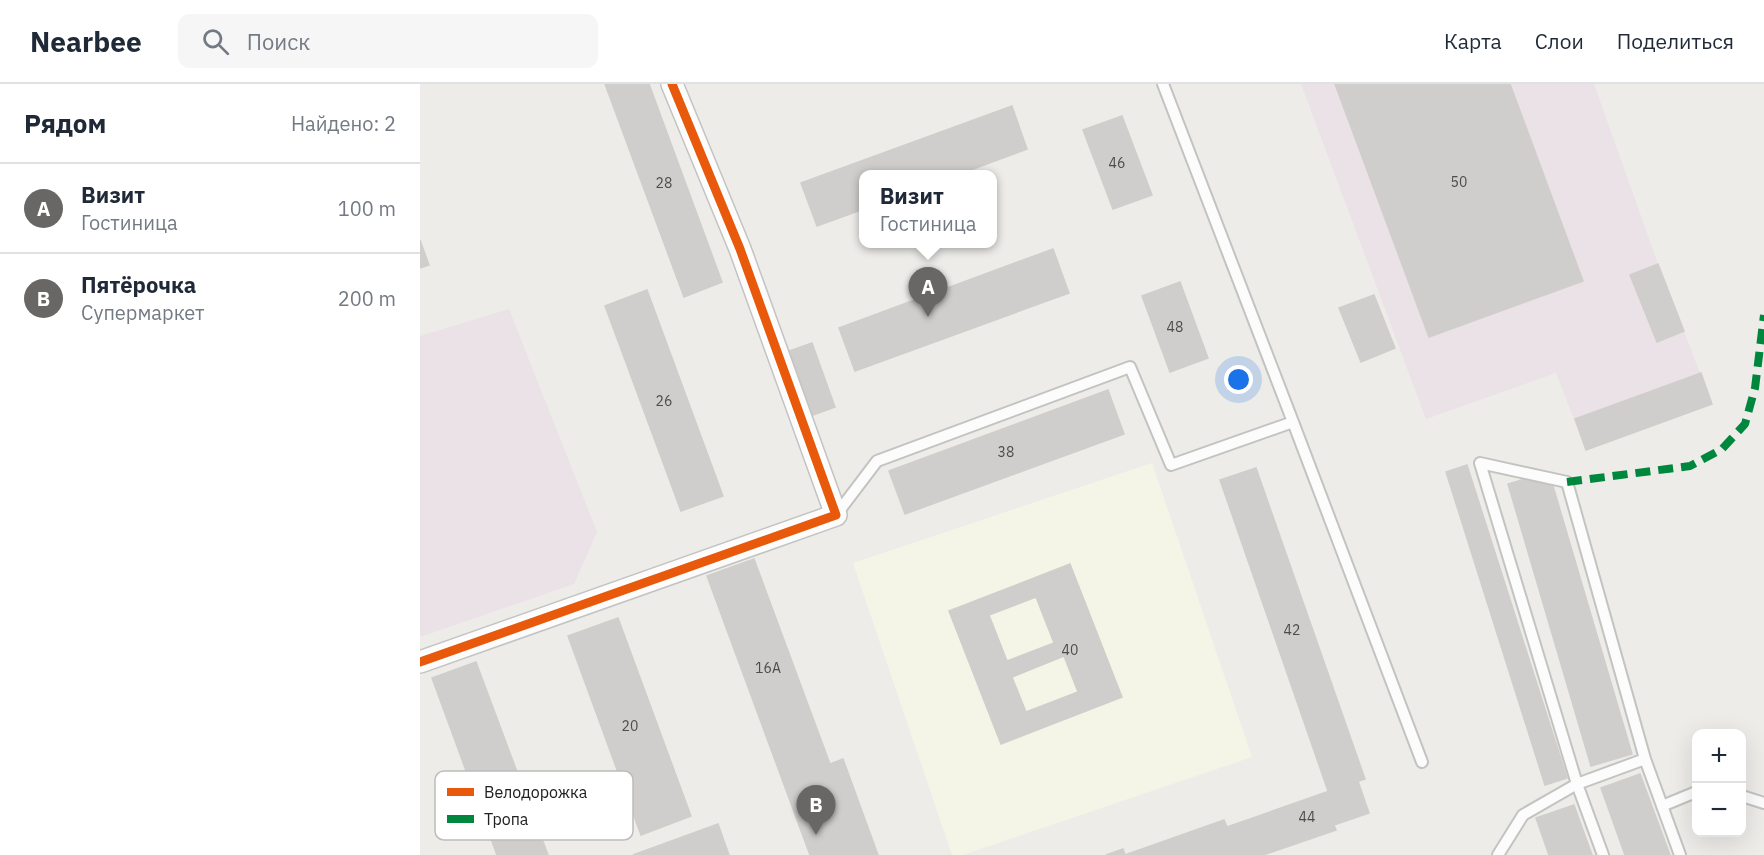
<!DOCTYPE html>
<html lang="ru">
<meta charset="utf-8">
<style>
:root{--surface:#fff;--page:#f6f6f7;--text:#1f2937;--muted:#747a83;--line:#e0e1e3;--accent:#686766}
body{margin:0;font-family:"IBM Plex Sans",sans-serif;background:var(--page);color:var(--text)}
.controls{position:absolute;right:18px;bottom:18px;display:grid;overflow:hidden;border-radius:12px;box-shadow:0 6px 24px #0002}
.controls button{width:54px;height:54px;display:grid;place-items:center;padding:0;border:0;border-bottom:2px solid var(--line);background:var(--surface);color:var(--text);font:30px sans-serif}
.you{position:absolute;left:819px;top:296px;width:21px;height:21px;margin:-15px;border:4px solid #fff;border-radius:50%;background:#1a73e8;box-shadow:0 0 0 9px #1a73e833}
.badge{display:grid;place-items:center;width:39px;height:39px;border-radius:50%;background:var(--accent);color:#fff;font-size:20px;font-weight:700}
.pin{position:absolute;translate:-50% -50px;filter:drop-shadow(0 2px 3px #0008)}
.pin::after{content:'';position:absolute;top:32px;width:21px;height:18px;background:inherit;clip-path:polygon(0 0,100% 0,50% 100%)}
.popup{position:absolute;left:439px;top:86px;width:138px;height:78px;box-sizing:border-box;display:grid;place-content:center;border-radius:12px;background:var(--surface);filter:drop-shadow(0 2px 4px #0005);font-size:20px;white-space:nowrap;color:var(--muted)}
.popup b{font-size:22px;color:var(--text)}
.popup::after{content:'';position:absolute;left:50%;top:100%;margin-left:-12px;border:12px solid transparent;border-top-color:var(--surface)}
.list{margin:0;padding:0;list-style:none}
h2{display:flex;justify-content:space-between;align-items:center;height:78px;margin:0;padding:0 24px;font-size:26px}
h2 small{font-size:20px;font-weight:400;color:var(--muted)}
.list li{display:grid;grid-template-columns:39px 1fr auto;gap:18px;align-items:center;box-sizing:border-box;height:90px;padding:0 24px;border-top:2px solid var(--line)}
.list b{display:block;font-size:22px;white-space:nowrap}
.list p{margin:0;font-size:20px;white-space:nowrap;color:var(--muted)}
.list em{font-size:20px;font-style:normal;color:var(--muted)}
.icon{flex:none;width:33px;height:33px;fill:none;stroke:currentColor;stroke-width:2;stroke-linecap:round;stroke-linejoin:round}
.map{position:relative;flex:none;width:1344px;height:771px;overflow:hidden}
header{display:flex;align-items:center;gap:36px;box-sizing:border-box;height:84px;padding:0 30px;background:var(--surface);border-bottom:2px solid var(--line)}
header strong{font-size:28px}
nav{display:flex;gap:33px;margin-inline-start:auto;font-size:21px}
.search{width:420px;height:54px;background:var(--page);display:flex;align-items:center;gap:15px;box-sizing:border-box;padding:0 21px;border-radius:12px;color:var(--muted);font-size:22px}
main{display:flex}
aside{flex:1;background:var(--surface)}
.map>svg:first-child{display:block}
</style>
<header>
<strong>Nearbee</strong>
<div class="search"><svg class="icon" aria-label="search" viewBox="0 0 24 24"><circle cx="10" cy="10" r="6"/><path d="M15 15l6 6"/></svg>Поиск</div>
<nav><a>Карта</a><a>Слои</a><a>Поделиться</a></nav>
</header>
<main>
<aside>
<h2>Рядом<small>Найдено: 2</small></h2>
<ul class="list">
<li><span class="badge">A</span><div><b>Визит</b><p>Гостиница</p></div><em>100 m</em></li>
<li><span class="badge">B</span><div><b>Пятёрочка</b><p>Супермаркет</p></div><em>200 m</em></li>
</ul>
</aside>
<div class="map">
<svg width="1344" height="771" viewBox="0 0 1344 771">
<rect width="100%" height="100%" fill="#edece9"/>
<path fill="#eae2e6" d="M881 0H1174L1238 180 1292 320 1166 366 1136 289 1006 335Z
M89 225 177 448 154 500 0 553V252Z"/>
<path fill="#f4f5e6" d="M732 379 832 673 543 771H532L433 479Z"/>
<path fill="#d0cecc" stroke="#d0cecb" stroke-width="1.5" fill-rule="evenodd" d="M185 0H229L302 198 264 213Z
M915 0H1090L1163 197 1009 253Z
M592 22 607 65 537 91H444V125L397 142 381 99Z
M702 32 732 111 693 125 663 46Z
M0 156 9 181 0 184Z
M633 165 649 209 435 287 419 244Z
M1238 180 1264 247 1237 258 1210 191Z
M760 198 788 274 750 288 722 212Z
M227 206 303 412 261 427 185 222Z
M954 211 975 264 941 278 919 224Z
M392 259 415 323 382 335 358 271Z
M1281 289 1292 320 1166 366 1155 335Z
M688 306 704 350 485 430 469 387Z
M1047 381 1147 694 1125 701 1026 388Z
M836 384 945 695 908 707 800 396Z
M1105 395 1133 402 1212 670 1171 682 1088 400Z
M334 475 410 680 423 675 458 771H390L287 492Z
M650 480 702 613 581 660 529 527ZM616 513 634 559 587 577 569 531ZM644 572 658 608 606 628 592 593Z
M198 534 271 732 221 751 148 552Z
M56 578 128 771H77L12 594Z
M1220 690 1250 771H1205L1181 704Z
M938 697 949 729 914 741 916 746 843 771H686L703 765 705 771 804 736 807 743Z
M1154 721 1172 771H1129L1116 734Z
M298 740 309 771H213Z"/>
<g fill="none" stroke-linecap="round" stroke-linejoin="round">
<g stroke="#c3c3c1" stroke-width="14">
<path id="lane" d="M873 338 1002 678
M416 431 457 377 710 283 751 381 873 338 743 0
M1322 712 1344 719
M1242 722 1276 708
M1078 771 1103 731 1157 700 1225 675
M1183 771 1157 700 1060 379 1147 398 1225 675 1260 771"/>
</g>
<g stroke="#c3c3c1" stroke-width="24">
<path id="street" d="M0 578 416 431 320 165 252 0"/>
</g>
<use href="#lane" stroke="#fcfcfc" stroke-width="10"/>
<use href="#street" stroke="#fcfcfc" stroke-width="21"/>
<path stroke="#00873e" stroke-width="8" stroke-dasharray="15 8" stroke-linecap="butt" d="M1147 398 1270 382 1302 365 1325 340 1335 304 1344 231"/>
<g stroke="#fff" stroke-width="13">
<path id="cycleway" d="M0 578 416 431 320 165 252 0"/>
</g>
<use href="#cycleway" stroke="#e8590c" stroke-width="9"/>
</g>
<g text-anchor="middle" stroke-width="5" stroke-linejoin="round" paint-order="stroke">
<g font-size="14" fill="#4c4c4b">
<text x="697" y="84">46</text>
<text x="1039" y="103">50</text>
<text x="244" y="104">28</text>
<text x="755" y="248">48</text>
<text x="244" y="322">26</text>
<text x="586" y="373">38</text>
<text x="872" y="551">42</text>
<text x="650" y="571">40</text>
<text x="348" y="589">16А</text>
<text x="210" y="647">20</text>
<text x="887" y="738">44</text>
</g>
</g>
<rect x="15" y="687" width="198" height="69" rx="9" fill="#fff" stroke="#bcbcbc" stroke-width="1.5"/>
<rect x="27" y="704" width="27" height="8" fill="#e8590c"/>
<rect x="27" y="731" width="27" height="8" fill="#00873e"/>
<g font-size="16" fill="#202020">
<text x="64" y="714">Велодорожка</text>
<text x="64" y="741">Тропа</text>
</g>
</svg>
<div class="controls">
<button>+</button>
<button>−</button>
</div>
<div class="you"></div>
<div class="pin badge" style="left:508px;top:233px">A</div>
<div class="popup"><b>Визит</b>Гостиница</div>
<div class="pin badge" style="left:396px;top:751px">B</div>
</div>
</main>
